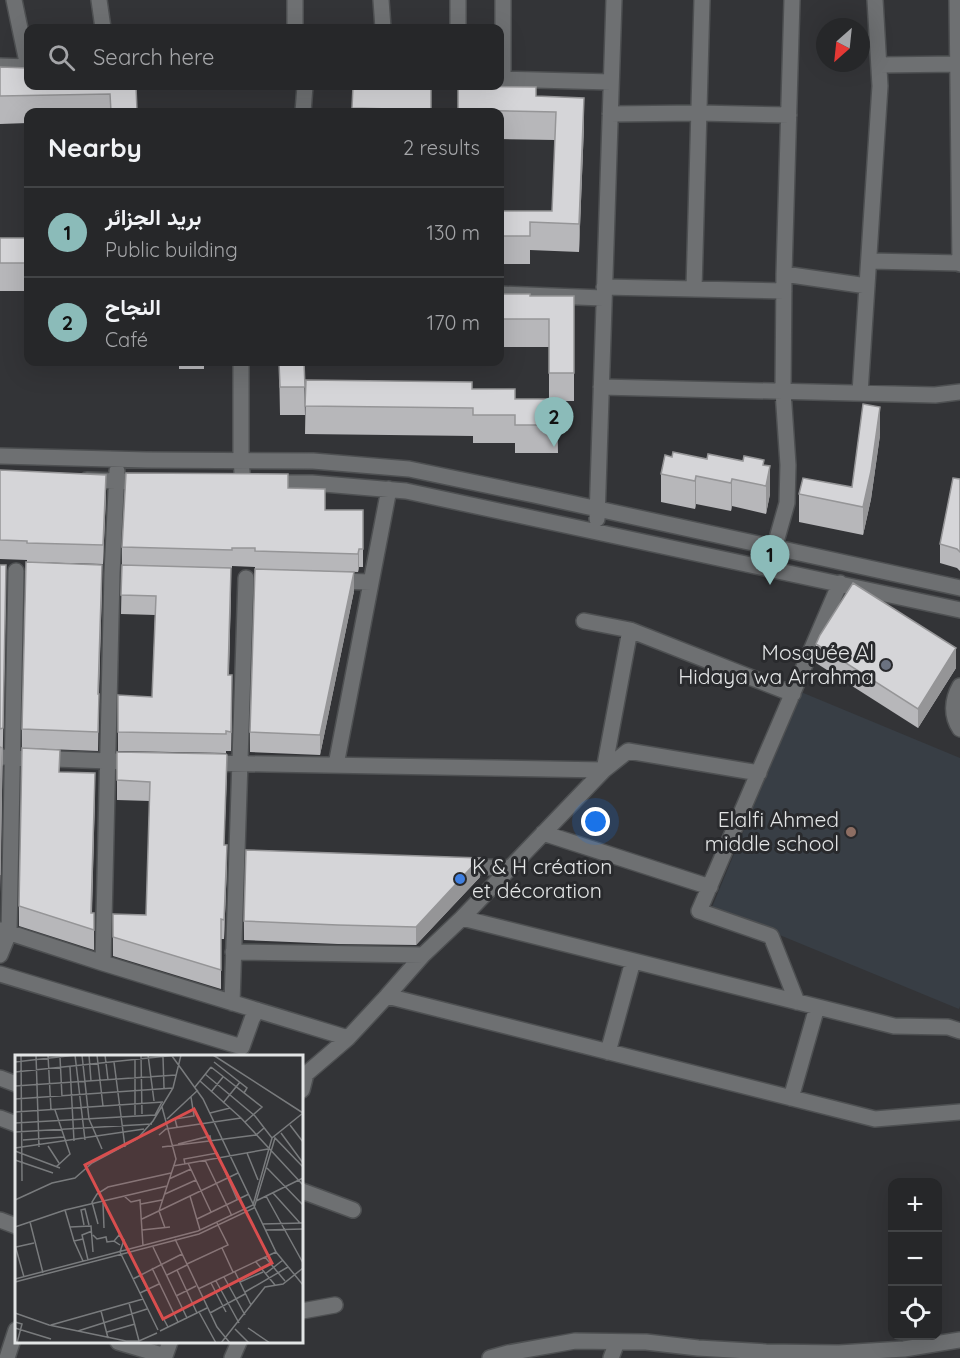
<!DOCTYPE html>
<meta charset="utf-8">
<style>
:root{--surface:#262729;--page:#323335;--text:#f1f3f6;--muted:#a4a5a8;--line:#424446;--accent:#8bbbb9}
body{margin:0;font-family:Quicksand,Vazirmatn,sans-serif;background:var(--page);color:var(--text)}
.controls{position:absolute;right:18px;bottom:18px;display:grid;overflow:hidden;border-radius:12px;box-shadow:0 6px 24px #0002}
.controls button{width:54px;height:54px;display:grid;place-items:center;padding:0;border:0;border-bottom:2px solid var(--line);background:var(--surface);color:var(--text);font:30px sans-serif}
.compass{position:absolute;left:816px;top:18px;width:54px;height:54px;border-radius:50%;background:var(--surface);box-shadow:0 6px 24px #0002;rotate:207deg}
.you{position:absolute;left:596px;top:822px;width:21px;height:21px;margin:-15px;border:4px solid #fff;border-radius:50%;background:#1a73e8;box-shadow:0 0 0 9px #1a73e833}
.badge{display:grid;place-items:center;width:39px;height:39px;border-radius:50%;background:var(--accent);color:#111;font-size:20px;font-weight:700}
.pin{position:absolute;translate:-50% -50px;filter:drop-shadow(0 2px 3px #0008)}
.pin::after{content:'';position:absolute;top:32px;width:21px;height:18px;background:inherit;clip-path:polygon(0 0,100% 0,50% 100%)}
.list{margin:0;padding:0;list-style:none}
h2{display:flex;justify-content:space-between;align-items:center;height:78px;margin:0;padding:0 24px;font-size:26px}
h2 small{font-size:20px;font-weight:400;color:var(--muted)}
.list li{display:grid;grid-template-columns:39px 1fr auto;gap:18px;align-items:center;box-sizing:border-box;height:90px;padding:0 24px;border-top:2px solid var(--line)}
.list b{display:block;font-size:22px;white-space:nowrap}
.list p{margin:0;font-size:20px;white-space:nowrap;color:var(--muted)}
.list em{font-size:20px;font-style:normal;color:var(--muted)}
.icon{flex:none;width:33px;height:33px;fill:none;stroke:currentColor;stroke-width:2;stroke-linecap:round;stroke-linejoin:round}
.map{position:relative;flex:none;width:960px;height:1358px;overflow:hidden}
.search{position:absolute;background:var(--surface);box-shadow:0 6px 24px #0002;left:24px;top:24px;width:480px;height:66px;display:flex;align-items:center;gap:15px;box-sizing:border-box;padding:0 21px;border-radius:12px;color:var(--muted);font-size:22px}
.panel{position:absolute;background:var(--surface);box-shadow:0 6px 24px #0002;left:24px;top:108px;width:480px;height:258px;border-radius:12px}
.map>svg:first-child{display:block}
</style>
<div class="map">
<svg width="960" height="1358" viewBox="0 0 960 1358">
<rect width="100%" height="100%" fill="#333437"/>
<path fill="#383e45" d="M801 692 960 758V1006L959 1009 712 907Z"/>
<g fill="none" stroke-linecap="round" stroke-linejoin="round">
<g stroke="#4e5052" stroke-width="18">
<path id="minor" d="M14 0 28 67
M99 0 103 28
M381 0 383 28
M458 0V28
M957 0 960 264
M295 28V0
M879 65 958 64
M0 66 28 67
M500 79 611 82
M503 79V0
M303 112 305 86
M610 114 699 113 789 115
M870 261 960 263
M784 274 867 286
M604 287 784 291
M694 289 702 0
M500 294 603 298
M241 362V461L243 482
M601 387 935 395 960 392
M860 393 880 86 875 0
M0 456 147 460 313 461 409 469 534 495 960 588
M87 480 144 482
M270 483H312L406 491 960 610
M597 519 614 0
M772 556 787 503 788 465 783 391 784 274 792 0
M335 581 371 582
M584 621 630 630 793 694
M960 686C952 700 951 716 960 729
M0 757 137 762
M206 763 604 770 628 751 759 773
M336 765 389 489
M543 833 710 887
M462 866 508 868
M462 918 894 1026 948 1027 960 1031
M1 930 103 963 348 1038
M233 952 423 955
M0 955 9 933 16 571
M103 963 112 574 117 471
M0 974 242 1047 252 1019 257 1010
M387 996 875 1119 960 1112
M797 1002 771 936 699 911 840 583
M232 1003 246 578
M608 1052 633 961
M0 1078 16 1084
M302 1090 306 1074 348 1038 387 996 423 955 462 918 604 770 630 630
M791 1098 817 1007
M0 1118 16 1124
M302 1191 353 1210
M0 1220 16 1226
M302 1311 335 1305
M118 1342 165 1356 170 1342
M7 1358 16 1330
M232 1358 239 1342
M490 1358 508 1353 575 1341 646 1342 698 1348 766 1352 839 1353 904 1349 960 1340
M611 1358 617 1342"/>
</g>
<use href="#minor" stroke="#6e7072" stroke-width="15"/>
</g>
<path fill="#b7b7ba" d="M0 67 136 86 137 112H28V123L0 124Z
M353 86H431V112H352Z
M458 86 536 96 584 125 579 252 530 250V264H500V211H552L555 140 500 139V112H458Z
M0 238H28V291H0Z
M500 294 530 296H574V401H557L558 453H515V443H473V436L305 434 306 380 472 389 515 399H549V347H500Z
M179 362H204V369H179Z
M279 362H304L305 415H280Z
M880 435 871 499 863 535 799 522V494L852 487Z
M672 457 707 459 764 465 770 494 766 514 732 506 731 511 696 504 695 509 661 502V474Z
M0 470 106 494 103 564 27 562V560L0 559Z
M960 479V571L957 568 940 563V544Z
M288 488 325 510H363V567H359L358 572 255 569V567L232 566V568L122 565V547Z
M0 565 6 584 0 894Z
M122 565 231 588 229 675 232 694 231 751H226V753L118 751V732L152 697 155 615 121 614Z
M102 584 99 694 98 751 22 748V729Z
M354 591 320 755 250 752V732Z
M816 644 956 668 918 728 816 663Z
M117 752 227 774 224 845 227 864 224 939H221V989L113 956V914L146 915 150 801 117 800Z
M60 772 95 792 92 913H94V950L19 926V906Z
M480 877 416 945 338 944 244 940V921Z"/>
<path fill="#959597" d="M584 98V125L579 252V224Z
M880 407V435L871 499 863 535V507Z
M770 466V494L766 514V486Z
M106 475V494L103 564V545Z
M696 476V504L695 509V481Z
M732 479V506L731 511V483Z
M359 549V567L358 572V554Z
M102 565V584L98 714V694Z
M231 568V588L228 694V675Z
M354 572V591L320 755V735Z
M956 648V668L918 728V709Z
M232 675V694L231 751V732Z
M95 773V792L91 932V913Z
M227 845V864L224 939V920Z
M480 858V877L416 945V927Z"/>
<path fill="#d5d5d8" stroke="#959597" stroke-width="1.5" d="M0 67 28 68V86H136L137 111 111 112 110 94 0 96Z
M353 86H431V110L352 108Z
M458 86 536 87V96L584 98 579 224 530 222V236H500V211H552L556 112 458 110Z
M0 238H28V263H0Z
M500 294H530V296H574V373H549V319H500Z
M279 362H304L305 387H280Z
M306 380 472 382V389H515V399H557L558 425H515V415H473V408L305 406Z
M863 404 880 407 871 471 863 507 799 494 803 478 852 487Z
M673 452 707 459 708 454 743 461 744 456 764 460 763 465 770 466 766 486 732 479 731 483 696 476 695 481 661 474 665 455 672 457Z
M0 470 106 475 103 545 27 543V541L0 540Z
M126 473 288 474V488L325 489V510H363V549H359L358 554 255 551V548H232V550L122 547Z
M953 478 960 479V552L957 549 940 544Z
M26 562 102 565 98 694H99L98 732 22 729Z
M0 565H6L3 728 0 729Z
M122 565 231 568 228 675H232L231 732 226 731V734L118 732V695L152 697 156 596 121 595Z
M255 569 354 572 320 735 250 732Z
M853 583 956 648 918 709 816 644 820 635Z
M0 747 2 748 0 875Z
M22 748 60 750 59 772 95 773 91 913H94V930L19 906Z
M117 752 226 754 227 755 224 845H227L224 920 221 919V970L113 937V914L146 915 150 782 117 780Z
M246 850 480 858 416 927 338 925 244 921Z"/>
<circle fill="#6b7280" stroke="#292a2d" stroke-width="2" cx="886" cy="665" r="6"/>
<circle fill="#8d6e63" stroke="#292a2d" stroke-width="2" cx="851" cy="832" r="6"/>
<circle fill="#3f7fe0" stroke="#292a2d" stroke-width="2" cx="460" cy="879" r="6"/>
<g text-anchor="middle" stroke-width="6" stroke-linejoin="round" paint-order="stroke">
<g font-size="21" fill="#e3e5e6" stroke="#292a2d" text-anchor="end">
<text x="874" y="660">Mosquée Al<tspan x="874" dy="24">Hidaya wa Arrahma</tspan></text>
<text x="839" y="827">Elalfi Ahmed<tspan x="839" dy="24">middle school</tspan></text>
<text x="472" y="874" text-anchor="start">K &amp; H création<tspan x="472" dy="24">et décoration</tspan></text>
</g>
</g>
<g transform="translate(15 1055)">
<rect width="288" height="288" fill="#333437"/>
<path fill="none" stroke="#797b7d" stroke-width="1.5" d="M6 0 7 126M21 0 24 92M33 0 36 55M60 0 70 85M67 0 74 64 87 94M74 0 76 26M82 0 88 51M90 0 93 25M126 0 127 59M133 0 139 46M198 0 288 58M157 1 188 44 261 197 288 230M45 2 47 42M148 2 149 33M0 7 61 0M99 7 110 92M199 7 232 33 229 38M55 12 59 86M196 12 247 52 230 67M0 17 162 0M190 19 240 61 257 83M185 26 226 63 288 130M0 31 161 20M180 32 196 12M196 37 208 22M0 44 158 33M208 48 225 27M147 52 161 104 144 156 150 173M40 55 55 99 41 112M0 57 148 47M195 58 215 53M120 60V5M152 64 183 35M0 68 140 60 147 47M275 70 288 87M162 72 160 64 179 61 176 42M0 77 137 69M266 78 288 108M144 80 151 74 226 63M8 85 49 82M163 89 195 81 196 86M33 91 44 108M147 92 241 80 249 73M0 93 129 74M0 96 45 113M232 98 243 125M0 105 38 118M190 105 217 161M173 108 196 157M170 109 169 104 202 98 222 144M158 111 253 94M252 113 288 150M154 124 176 114M258 138 285 168M150 139 181 125M109 141 116 147 125 145 128 191M175 141 185 175M251 141 288 208M0 145 37 128 60 123 77 108 122 84 138 66 158 33 166 0M241 146 288 123M88 148 89 173M126 149 147 145M50 155 59 186M127 164 223 118M182 164 234 139M15 167 28 218M83 169 77 147 82 139 93 132 156 118M247 169 288 168M69 170 66 155 70 154 74 170M0 172 50 155 152 131M55 172 76 171 78 197M127 175 155 172M251 175 288 174M78 180 82 184 91 182 92 187 99 186M68 184 59 186 68 206M160 184 202 272 215 288M0 190 9 222M105 190 99 186 104 180 109 185 105 197 143 275M1 192 19 188M138 192 172 263M207 193 218 217M250 202 270 226M73 205 67 180 77 176M241 207 260 230M172 209 213 190 202 168M137 213 163 267M162 215 182 258M220 217 236 250M250 219 268 205M125 220 153 272M152 220 172 210M209 222 230 260M0 224 183 176 238 150 257 83 288 58M118 224 167 199M201 226 224 268M0 227 184 179 239 153 260 83 288 112M225 227 248 217M196 228 211 257M183 234 261 197M230 237 273 212M125 238 144 229M161 241 181 231M114 248 124 286M86 256 93 283M184 257 201 288M0 258 34 270 111 286H124L142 278M195 258 230 239M0 267 7 269 2 288M36 270 128 244M0 273 36 284M233 273 255 288M220 274 234 288M63 276 132 254M145 276 192 253M92 277 120 269M206 288 250 232 268 229 288 213"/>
<path fill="#d94e4e" fill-opacity="0.15" stroke="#d94e4e" stroke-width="3" d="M179 54 257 208 148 264 70 110Z"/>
<rect width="288" height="288" fill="none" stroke="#e3e5e6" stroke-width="3"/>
</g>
</svg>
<div class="controls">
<button>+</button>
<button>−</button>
<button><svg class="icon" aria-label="locate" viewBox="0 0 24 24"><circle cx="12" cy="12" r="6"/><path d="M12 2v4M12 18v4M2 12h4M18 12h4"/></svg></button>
</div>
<svg class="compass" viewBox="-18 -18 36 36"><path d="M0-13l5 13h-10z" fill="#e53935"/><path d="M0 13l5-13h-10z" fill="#a4a5a8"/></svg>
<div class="you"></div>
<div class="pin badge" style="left:770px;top:585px">1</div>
<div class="pin badge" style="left:554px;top:447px">2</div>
<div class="search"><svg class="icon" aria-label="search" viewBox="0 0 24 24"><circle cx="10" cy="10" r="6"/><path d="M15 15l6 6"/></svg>Search here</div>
<section class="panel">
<h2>Nearby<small>2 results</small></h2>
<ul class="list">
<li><span class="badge">1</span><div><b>بريد الجزائر</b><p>Public building</p></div><em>130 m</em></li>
<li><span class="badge">2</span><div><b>النجاح</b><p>Café</p></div><em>170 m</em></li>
</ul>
</section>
</div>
